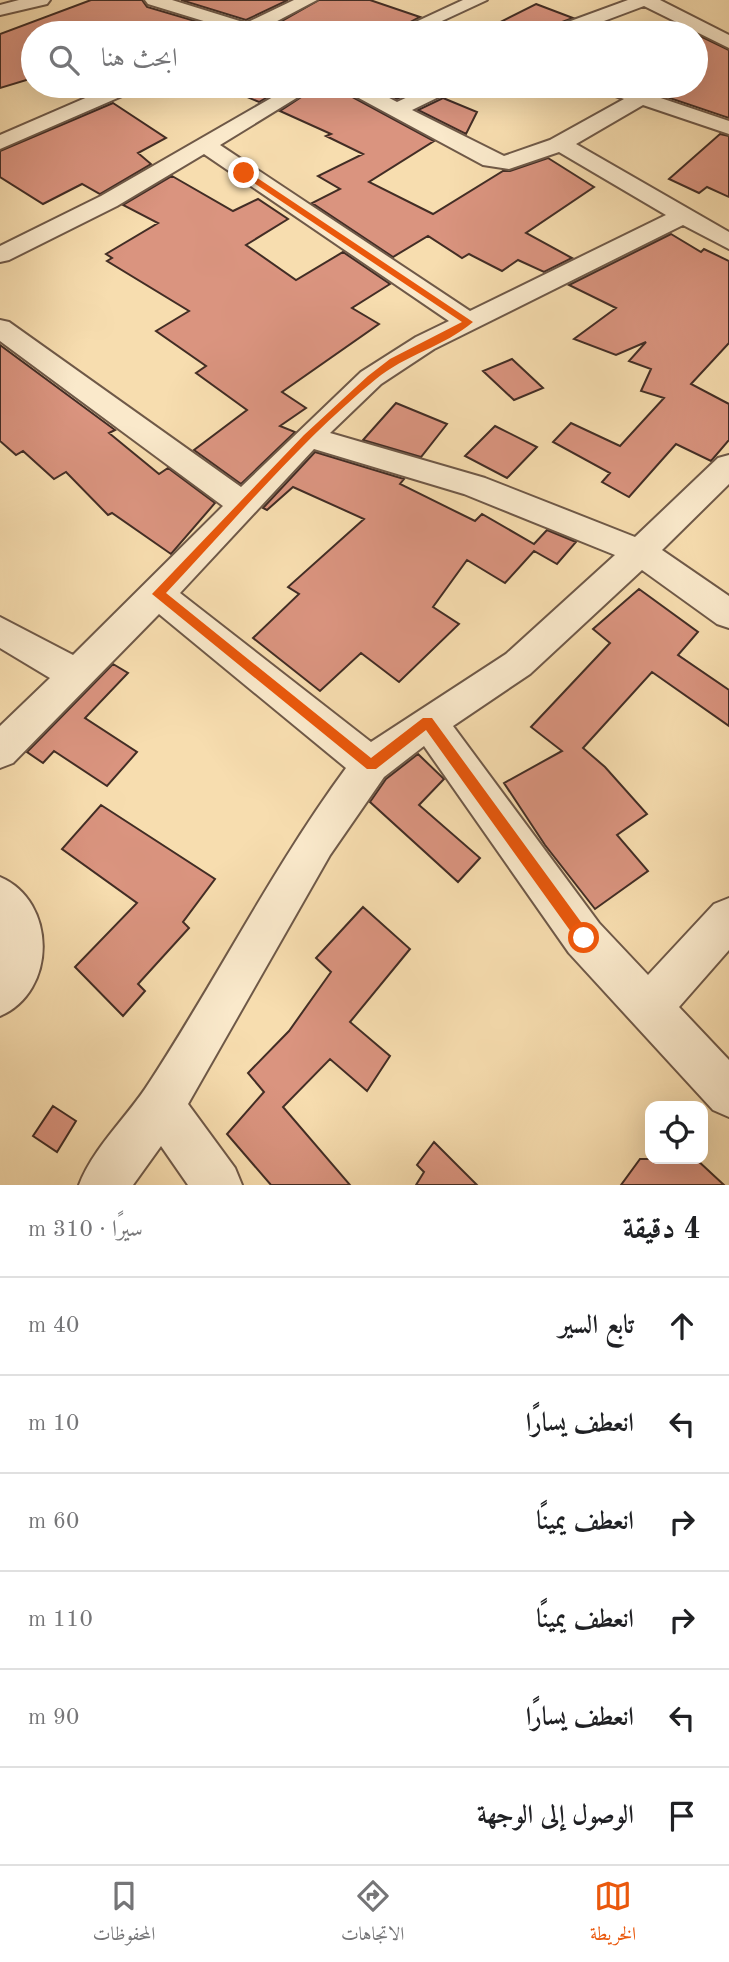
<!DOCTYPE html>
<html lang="ar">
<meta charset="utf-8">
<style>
:root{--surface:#fff;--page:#f6f6f6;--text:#202124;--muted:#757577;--line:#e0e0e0;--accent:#ea580c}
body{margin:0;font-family:"Old Standard TT",Amiri,serif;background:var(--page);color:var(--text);direction:rtl}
.controls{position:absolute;right:21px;bottom:21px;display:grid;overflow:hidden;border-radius:14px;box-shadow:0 7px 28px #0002}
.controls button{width:63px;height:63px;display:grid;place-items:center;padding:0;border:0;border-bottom:2px solid var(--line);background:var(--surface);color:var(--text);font:35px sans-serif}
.stop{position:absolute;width:21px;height:21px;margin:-16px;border:5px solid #ea580c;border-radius:50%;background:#fff}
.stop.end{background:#ea580c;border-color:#fff;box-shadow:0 2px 7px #0008}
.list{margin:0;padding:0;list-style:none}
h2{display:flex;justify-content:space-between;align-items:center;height:91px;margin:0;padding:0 28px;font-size:30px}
h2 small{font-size:23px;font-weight:400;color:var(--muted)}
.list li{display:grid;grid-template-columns:46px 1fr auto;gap:21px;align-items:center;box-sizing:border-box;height:98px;padding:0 28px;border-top:2px solid var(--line)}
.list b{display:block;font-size:26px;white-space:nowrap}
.list em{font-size:23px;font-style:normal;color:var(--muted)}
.icon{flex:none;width:38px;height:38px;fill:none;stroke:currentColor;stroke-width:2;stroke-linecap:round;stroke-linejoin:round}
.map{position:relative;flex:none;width:729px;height:1185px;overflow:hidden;direction:ltr}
.search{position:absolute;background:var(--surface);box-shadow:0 7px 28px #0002;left:21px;right:21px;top:21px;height:77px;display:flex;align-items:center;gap:18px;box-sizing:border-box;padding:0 24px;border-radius:38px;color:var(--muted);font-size:26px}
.sheet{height:679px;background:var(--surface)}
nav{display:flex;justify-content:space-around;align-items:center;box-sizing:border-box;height:98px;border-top:2px solid var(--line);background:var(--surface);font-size:19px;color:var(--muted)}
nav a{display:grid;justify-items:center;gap:4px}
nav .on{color:var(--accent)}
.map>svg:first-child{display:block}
</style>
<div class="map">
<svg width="729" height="1185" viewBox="0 0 729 1185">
<rect width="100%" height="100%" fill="#f7ddaf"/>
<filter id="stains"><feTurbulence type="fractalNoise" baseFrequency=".00286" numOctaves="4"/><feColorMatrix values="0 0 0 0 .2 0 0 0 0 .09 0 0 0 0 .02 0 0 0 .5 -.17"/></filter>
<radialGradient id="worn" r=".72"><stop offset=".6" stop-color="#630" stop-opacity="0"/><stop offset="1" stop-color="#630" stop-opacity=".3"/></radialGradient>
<path fill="#da947f" stroke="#422d25" stroke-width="2" d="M91 0H142L147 7 229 31 170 33 151 26 134 33H33V78L0 88V34Z
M181 0H288L246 20Z
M319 0H370L420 17 390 33H272L268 29Z
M536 4 573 18 548 27 544 33H479Z
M696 34 729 50V118L640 88 696 86Z
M221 86H287L259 102Z
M318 86H338L343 92 434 141 369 182 433 214 503 171H510L548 158 594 187 526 233 572 258 544 272 518 260 502 271 469 254 462 258 428 236 393 257 312 203 340 189 318 176 363 154 326 136 331 134 280 111Z
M371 86H416L421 88 397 99Z
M443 98 477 112 466 134 418 110Z
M113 103 166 138 138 153 151 164 100 194 82 184 43 204 0 177V151Z
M720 134 729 136V197L707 187 699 193 669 179Z
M172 176 233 211 258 199 288 219 246 245 296 280 343 252 390 284 352 308 379 324 282 392 306 408 280 426 295 432 241 484 194 450 247 410 196 373 206 366 156 331 189 311 107 261 112 258 106 254 158 223 123 205Z
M671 234 701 252 704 249 729 261V343L691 384 729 404V440L711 461 676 444 629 497 602 482 610 473 553 442 571 423 620 446 664 398 641 391 651 369 629 361 646 342 616 355 574 339 616 308 569 285Z
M0 345 115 430 109 433 159 474 168 468 215 503 171 554 112 513 108 515 66 472 54 479 23 451 16 455 0 441Z
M512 359 543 388 514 400 483 371Z
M396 403 447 424 421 457 363 440Z
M495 426 537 447 507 478 465 456Z
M315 452 404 479 400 484 475 521 482 514 534 544 547 530 576 542 557 564 534 551 505 583 467 560 433 607 459 624 399 682 361 653 320 691 253 638 299 594 288 587 364 519 293 487 267 510 263 508Z
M639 589 698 632 678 655 729 690V726L652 672 583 748 605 767 647 814 617 835 648 871 595 909 545 845 504 783 562 751 531 727 610 643 593 629Z
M113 664 128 673 85 718 137 752 107 786 54 751 43 763 27 752Z
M418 754 444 779 419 805 480 858 458 882 370 802 386 779Z
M101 805 215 879 183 922 189 928 138 984 145 991 123 1016 75 967 137 903 62 849Z
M363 907 410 949 350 1022 390 1056 367 1091 330 1059 283 1107 350 1185H271L227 1134 264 1092 248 1073 289 1031 331 972 316 958Z
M53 1106 76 1121 57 1152 33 1136Z
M434 1142 477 1185H416L424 1172 417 1165Z
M640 1159H696L724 1185H621Z"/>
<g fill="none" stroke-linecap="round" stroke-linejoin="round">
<g stroke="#6f5948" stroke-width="4">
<path id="minor" d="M19 0H50L47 4 0 15V5Z
M145 0H172L246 23 294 0H317L264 28 269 33H231L233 30 148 4Z
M463 0H487L416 33H392Z
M628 0H660L729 35V48L644 6 572 33H547L549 29Z
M113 86H139L136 90 0 149V135Z
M292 86H316L220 145 470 311 666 215 559 152 509 169 483 165 344 90 341 86H366L397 102 431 86H456L453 90 412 110 504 156 550 140 624 99 599 90 596 86H625L729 121V134L643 105 576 144 729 232V249L683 225 434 349 381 384 330 433 485 478 635 537 718 458 729 455V484L662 550 729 596V628L717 624 642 570 530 674 453 726 599 923 648 975 714 904 729 898V950L679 1007 729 1060V1117L713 1110 569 953 424 746 384 777 330 855 188 1104 235 1168 242 1185H188L161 1146 133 1185H79C93 1149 123 1121 145 1089 215 983 271 870 346 768L159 614 13 763 0 768V726L50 678 0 648V617L73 655 223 506 0 341V320L9 322 241 487 361 372 416 337 449 321 204 154 117 206 9 260 0 262V246L101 196ZM314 449 464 494 615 555 506 654 371 742 180 593Z
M0 877C57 901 57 992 0 1016Z"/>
</g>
<use href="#minor" fill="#fae9cb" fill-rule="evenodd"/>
</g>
<path fill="#ea580c" d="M242 171H247L473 322C445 346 405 355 376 379 299 442 234 521 166 593L371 758 423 718H432L589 933V943H579L426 730 376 769H367L152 594 304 435 368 376 390 359 462 322 242 175Z"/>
<rect width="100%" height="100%" filter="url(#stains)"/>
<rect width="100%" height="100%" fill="url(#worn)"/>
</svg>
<div class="controls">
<button><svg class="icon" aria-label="locate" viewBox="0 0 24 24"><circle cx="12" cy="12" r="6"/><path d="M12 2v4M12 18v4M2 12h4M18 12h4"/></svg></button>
</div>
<div class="stop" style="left:584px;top:938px"></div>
<div class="stop end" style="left:244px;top:173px"></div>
<div class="search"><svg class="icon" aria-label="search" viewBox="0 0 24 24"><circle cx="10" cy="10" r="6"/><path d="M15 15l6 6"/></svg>ابحث هنا</div>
</div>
<section class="sheet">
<h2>4 دقيقة<small>سيرًا · 310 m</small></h2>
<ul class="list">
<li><svg class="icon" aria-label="ahead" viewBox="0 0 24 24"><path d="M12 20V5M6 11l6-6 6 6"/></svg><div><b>تابع السير</b></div><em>40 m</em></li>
<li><svg class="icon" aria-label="left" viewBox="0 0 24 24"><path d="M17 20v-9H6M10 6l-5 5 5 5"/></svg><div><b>انعطف يسارًا</b></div><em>10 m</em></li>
<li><svg class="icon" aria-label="right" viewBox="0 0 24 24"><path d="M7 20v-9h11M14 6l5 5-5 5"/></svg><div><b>انعطف يمينًا</b></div><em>60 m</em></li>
<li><svg class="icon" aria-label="right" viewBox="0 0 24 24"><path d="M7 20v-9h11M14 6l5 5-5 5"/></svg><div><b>انعطف يمينًا</b></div><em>110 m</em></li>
<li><svg class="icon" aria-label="left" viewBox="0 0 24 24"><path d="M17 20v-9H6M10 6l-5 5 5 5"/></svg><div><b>انعطف يسارًا</b></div><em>90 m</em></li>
<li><svg class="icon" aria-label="arrive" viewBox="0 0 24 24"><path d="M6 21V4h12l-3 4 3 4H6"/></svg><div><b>الوصول إلى الوجهة</b></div></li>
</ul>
</section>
<nav>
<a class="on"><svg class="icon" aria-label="map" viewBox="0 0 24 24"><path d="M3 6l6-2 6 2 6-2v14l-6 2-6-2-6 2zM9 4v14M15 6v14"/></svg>الخريطة</a>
<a><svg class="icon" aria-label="directions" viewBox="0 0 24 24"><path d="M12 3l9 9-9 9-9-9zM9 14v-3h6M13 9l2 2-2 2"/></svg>الاتجاهات</a>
<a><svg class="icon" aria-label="saved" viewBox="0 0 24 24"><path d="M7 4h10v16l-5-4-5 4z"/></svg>المحفوظات</a>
</nav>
